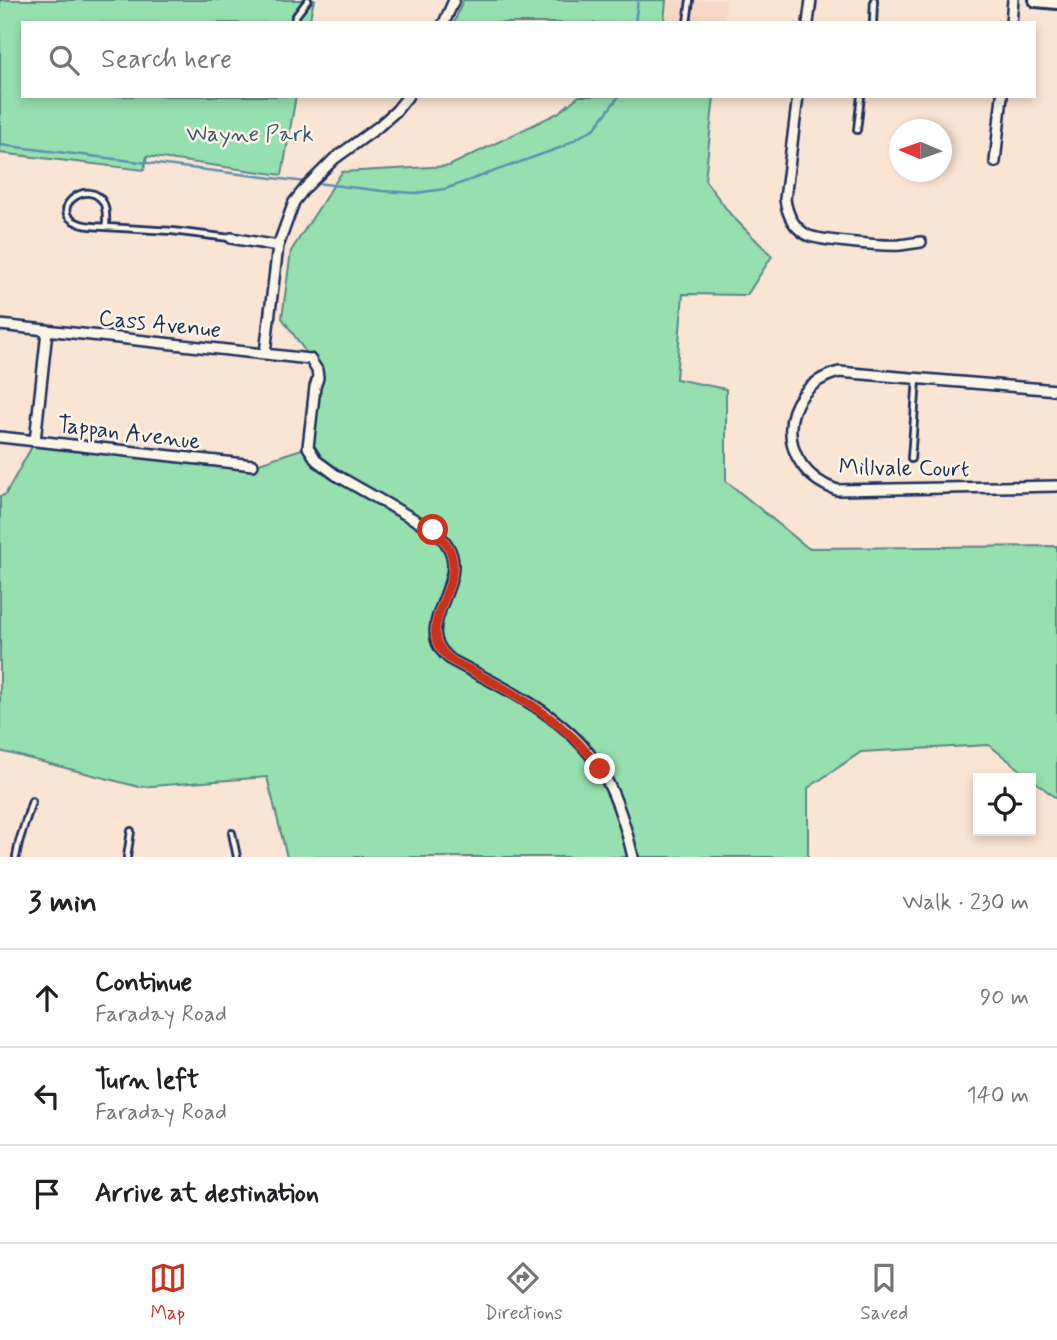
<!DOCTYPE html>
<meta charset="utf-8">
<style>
:root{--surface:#fff;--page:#f2f2f2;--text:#202124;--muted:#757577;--line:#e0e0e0;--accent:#c8321e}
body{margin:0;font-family:Mynerve,sans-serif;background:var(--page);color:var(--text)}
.controls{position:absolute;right:21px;bottom:21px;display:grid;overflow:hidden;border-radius:0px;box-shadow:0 4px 10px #0003}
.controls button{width:63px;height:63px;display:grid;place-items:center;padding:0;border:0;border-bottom:2px solid var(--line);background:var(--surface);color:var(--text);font:35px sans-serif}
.compass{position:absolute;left:889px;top:119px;width:63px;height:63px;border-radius:50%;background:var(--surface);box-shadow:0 4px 10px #0003;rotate:272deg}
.stop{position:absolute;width:21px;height:21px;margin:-16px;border:5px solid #c8321e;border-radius:50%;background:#fff}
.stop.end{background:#c8321e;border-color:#fff;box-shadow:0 2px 7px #0008}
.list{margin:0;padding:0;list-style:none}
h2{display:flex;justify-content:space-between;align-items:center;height:91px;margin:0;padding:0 28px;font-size:30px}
h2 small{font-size:23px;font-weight:400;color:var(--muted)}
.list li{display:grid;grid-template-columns:46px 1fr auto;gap:21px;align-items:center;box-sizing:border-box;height:98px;padding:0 28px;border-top:2px solid var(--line)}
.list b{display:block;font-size:26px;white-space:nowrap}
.list p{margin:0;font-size:23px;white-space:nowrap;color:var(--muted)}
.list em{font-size:23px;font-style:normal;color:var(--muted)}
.icon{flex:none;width:38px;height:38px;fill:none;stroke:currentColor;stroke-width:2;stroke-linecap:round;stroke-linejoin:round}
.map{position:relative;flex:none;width:1057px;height:857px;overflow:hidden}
.search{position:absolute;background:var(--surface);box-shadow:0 4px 10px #0003;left:21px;right:21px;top:21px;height:77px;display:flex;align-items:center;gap:18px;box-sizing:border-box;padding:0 24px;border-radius:0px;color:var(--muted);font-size:26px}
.sheet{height:385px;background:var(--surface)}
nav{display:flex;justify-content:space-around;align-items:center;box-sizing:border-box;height:98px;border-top:2px solid var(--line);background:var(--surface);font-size:19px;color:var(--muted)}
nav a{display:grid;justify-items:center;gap:4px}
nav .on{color:var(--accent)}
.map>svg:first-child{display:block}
</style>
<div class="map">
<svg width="1057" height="857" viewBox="0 0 1057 857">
<rect width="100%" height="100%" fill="#fae4d4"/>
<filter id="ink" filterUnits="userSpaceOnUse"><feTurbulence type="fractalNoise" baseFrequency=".0143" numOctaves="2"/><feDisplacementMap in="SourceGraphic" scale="14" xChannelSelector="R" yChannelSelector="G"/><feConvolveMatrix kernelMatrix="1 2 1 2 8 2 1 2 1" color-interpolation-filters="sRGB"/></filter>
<g filter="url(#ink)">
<path fill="#f8d8c8" d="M666 0H726L724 23H664Z"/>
<path fill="#96dfae" stroke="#588786" stroke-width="2" d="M0 0H315L313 4 309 23H23V96H296L282 175 147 156 144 170 0 153Z
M463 0H666L664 23H454Z
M579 96H714L705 180 731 215 772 256 747 295 683 294 676 379 726 389V481L808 548 1057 546V799L989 745 861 752 808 788V857H287L267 777 139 787 0 751V496L5 495 35 441 253 465 308 447 315 387 314 364 282 318 291 251 342 172 449 166 558 113Z"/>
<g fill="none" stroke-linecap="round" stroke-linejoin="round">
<path stroke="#5c90b1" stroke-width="2.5" d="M635 23 638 0
M0 145 306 182
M316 183 382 191 416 193 445 189 562 147 595 128 619 96"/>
<g stroke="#1b2f5e" stroke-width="10">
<path id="service" d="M294 23 295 17 308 0
M687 23 690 0
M873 23 874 0
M857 130 861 96
M106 227C106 219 107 211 104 204 91 175 45 210 78 223 86 227 97 226 106 227L172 231 230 238
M911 459 917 379
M232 833 237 857
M16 857 19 842 32 801
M127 857 131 831"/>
</g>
<g stroke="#1b2f5e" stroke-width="14">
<path id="minor" d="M444 23 454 0
M808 23 811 0
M1011 23 1013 0
M798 96 785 199C787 214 793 227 807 235 820 241 884 246 900 245 907 244 914 243 921 242
M995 162 1002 96
M231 238 278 246
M0 325 310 359 317 370 318 378 315 387 308 447 317 461 336 475 433 530C491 574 399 624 453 661 506 689 565 715 599 767 616 793 626 827 633 857
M265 353 278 246 294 202 306 187 334 159 378 127 396 111 408 96
M1057 390 839 372C775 389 775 469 837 490L1057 486
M0 437 253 465
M35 441 47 331"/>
</g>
<g stroke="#1b2f5e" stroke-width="18">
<path id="secondary" d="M1036 0 1057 2"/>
</g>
<use href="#service" stroke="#fcf5e5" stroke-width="4.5"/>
<use href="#minor" stroke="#fcf5e5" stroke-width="9"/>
<use href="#secondary" stroke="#fcf5e5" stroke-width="12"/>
</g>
</g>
<g fill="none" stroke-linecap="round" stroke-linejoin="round" filter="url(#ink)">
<path stroke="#c8321e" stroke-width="9" d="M433 530C491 574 399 624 453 661 508 690 563 716 600 769"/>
</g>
<g text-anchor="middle" stroke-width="5" stroke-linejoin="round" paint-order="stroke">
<g font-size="23" fill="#3a5b72" stroke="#fcf5e5">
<text x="250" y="141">Wayne Park</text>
</g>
<g font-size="23" fill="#1b2f5e" stroke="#fcf5e5">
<text transform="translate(160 323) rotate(6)" y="8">Cass Avenue</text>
<text transform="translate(129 432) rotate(7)" y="8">Tappan Avenue</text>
<text transform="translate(904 467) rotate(1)" y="8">Millvale Court</text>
</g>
</g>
</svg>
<div class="controls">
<button><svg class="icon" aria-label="locate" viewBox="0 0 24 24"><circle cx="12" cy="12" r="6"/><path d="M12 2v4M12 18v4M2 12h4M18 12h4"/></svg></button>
</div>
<svg class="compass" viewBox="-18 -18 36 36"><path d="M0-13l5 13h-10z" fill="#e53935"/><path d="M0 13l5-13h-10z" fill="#757577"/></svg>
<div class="stop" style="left:433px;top:530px"></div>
<div class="stop end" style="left:600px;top:769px"></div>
<div class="search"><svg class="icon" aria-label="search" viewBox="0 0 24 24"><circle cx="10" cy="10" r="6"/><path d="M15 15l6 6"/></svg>Search here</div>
</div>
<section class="sheet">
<h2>3 min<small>Walk · 230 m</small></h2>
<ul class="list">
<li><svg class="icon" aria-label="ahead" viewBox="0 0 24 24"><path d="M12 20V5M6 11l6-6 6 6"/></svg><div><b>Continue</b><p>Faraday Road</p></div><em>90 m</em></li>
<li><svg class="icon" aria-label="left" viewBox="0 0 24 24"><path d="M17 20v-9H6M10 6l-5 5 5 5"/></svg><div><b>Turn left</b><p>Faraday Road</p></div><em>140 m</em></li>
<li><svg class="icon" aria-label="arrive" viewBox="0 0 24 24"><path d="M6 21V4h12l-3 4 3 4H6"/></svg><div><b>Arrive at destination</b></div></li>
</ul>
</section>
<nav>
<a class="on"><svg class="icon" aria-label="map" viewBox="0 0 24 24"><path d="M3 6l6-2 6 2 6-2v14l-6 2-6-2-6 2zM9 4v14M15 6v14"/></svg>Map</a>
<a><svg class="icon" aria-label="directions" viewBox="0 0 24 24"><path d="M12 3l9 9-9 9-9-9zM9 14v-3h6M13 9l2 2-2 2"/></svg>Directions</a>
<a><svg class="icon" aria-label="saved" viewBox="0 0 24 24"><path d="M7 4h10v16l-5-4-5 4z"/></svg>Saved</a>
</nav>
